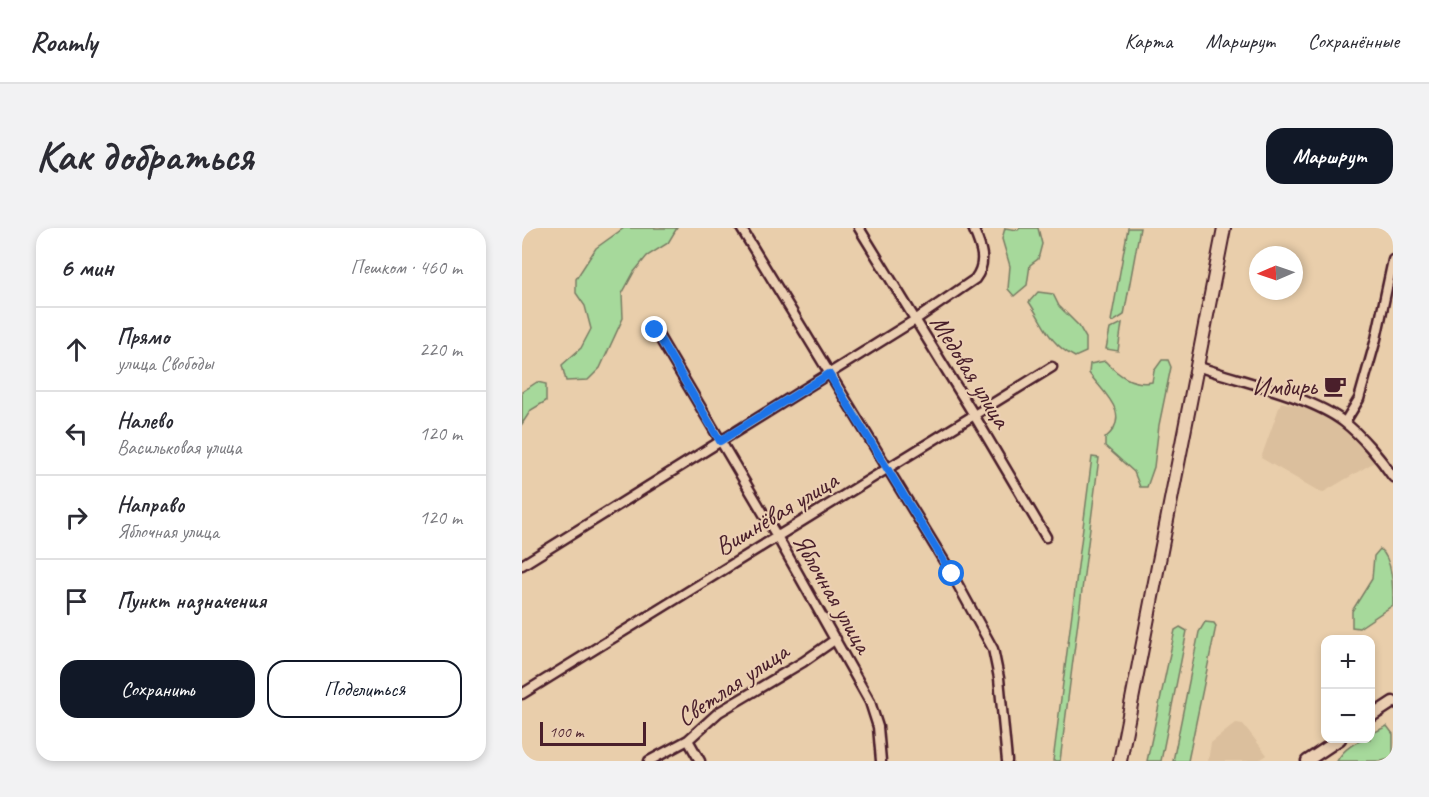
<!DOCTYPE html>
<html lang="ru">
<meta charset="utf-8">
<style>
:root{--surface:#fff;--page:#f2f2f3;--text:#2b2b33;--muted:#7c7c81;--line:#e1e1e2;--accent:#111827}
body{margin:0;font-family:Caveat,sans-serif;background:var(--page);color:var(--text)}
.controls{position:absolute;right:18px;bottom:18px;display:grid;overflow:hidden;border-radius:12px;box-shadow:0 3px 9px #0003}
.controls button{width:54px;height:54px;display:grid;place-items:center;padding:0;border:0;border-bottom:2px solid var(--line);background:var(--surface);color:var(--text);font:30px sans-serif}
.compass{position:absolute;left:727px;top:18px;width:54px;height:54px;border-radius:50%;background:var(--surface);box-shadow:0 3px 9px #0003;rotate:268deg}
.scale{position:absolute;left:18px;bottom:15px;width:106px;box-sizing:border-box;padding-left:6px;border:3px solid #4a1f2b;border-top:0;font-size:16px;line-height:21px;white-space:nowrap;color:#4a1f2b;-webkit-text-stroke:4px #ebcfb2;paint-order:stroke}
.stop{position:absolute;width:18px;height:18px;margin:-14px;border:4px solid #1a73e8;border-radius:50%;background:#fff}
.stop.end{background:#1a73e8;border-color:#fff;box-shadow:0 2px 6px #0008}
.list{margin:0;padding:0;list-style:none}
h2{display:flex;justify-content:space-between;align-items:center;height:78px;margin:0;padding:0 24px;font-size:26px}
h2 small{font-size:20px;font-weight:400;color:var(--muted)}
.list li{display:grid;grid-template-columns:39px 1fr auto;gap:18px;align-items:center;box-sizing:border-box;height:84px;padding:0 24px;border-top:2px solid var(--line)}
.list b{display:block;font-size:22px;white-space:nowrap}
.list p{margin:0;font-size:20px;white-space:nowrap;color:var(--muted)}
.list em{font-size:20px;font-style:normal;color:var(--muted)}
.actions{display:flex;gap:12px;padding:18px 24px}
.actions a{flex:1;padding:14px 0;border:2px solid var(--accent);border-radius:18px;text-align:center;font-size:21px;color:var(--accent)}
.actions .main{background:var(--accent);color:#fff}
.icon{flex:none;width:33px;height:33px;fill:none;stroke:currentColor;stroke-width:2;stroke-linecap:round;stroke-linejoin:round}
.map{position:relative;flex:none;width:871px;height:533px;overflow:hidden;border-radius:18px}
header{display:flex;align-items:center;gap:36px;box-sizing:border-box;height:84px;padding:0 30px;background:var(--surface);border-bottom:2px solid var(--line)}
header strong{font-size:28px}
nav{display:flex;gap:33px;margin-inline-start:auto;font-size:21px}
.intro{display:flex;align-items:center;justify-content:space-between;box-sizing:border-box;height:144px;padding:0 36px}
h1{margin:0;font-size:42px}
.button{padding:15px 27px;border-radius:18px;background:var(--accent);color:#fff;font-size:21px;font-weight:700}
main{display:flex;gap:36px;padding:0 36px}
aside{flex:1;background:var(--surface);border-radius:18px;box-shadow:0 3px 9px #0003}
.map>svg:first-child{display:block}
</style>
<header>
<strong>Roamly</strong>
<nav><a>Карта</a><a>Маршрут</a><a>Сохранённые</a></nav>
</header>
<div class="intro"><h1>Как добраться</h1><a class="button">Маршрут</a></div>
<main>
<aside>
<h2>6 мин<small>Пешком · 460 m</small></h2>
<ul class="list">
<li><svg class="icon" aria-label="ahead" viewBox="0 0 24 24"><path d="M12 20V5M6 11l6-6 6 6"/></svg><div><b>Прямо</b><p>улица Свободы</p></div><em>220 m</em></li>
<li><svg class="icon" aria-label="left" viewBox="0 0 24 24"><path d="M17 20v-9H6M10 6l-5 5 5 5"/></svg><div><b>Налево</b><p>Васильковая улица</p></div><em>120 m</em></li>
<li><svg class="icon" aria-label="right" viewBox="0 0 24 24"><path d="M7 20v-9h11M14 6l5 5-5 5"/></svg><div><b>Направо</b><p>Яблочная улица</p></div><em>120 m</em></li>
<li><svg class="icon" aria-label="arrive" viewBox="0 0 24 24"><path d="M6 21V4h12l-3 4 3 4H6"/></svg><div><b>Пункт назначения</b></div></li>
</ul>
<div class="actions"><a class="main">Сохранить</a><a>Поделиться</a></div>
</aside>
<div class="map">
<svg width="871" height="533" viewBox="0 0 871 533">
<rect width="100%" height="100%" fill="#e9ceab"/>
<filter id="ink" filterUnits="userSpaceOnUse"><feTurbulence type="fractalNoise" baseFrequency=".0167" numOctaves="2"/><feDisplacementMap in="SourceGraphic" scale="12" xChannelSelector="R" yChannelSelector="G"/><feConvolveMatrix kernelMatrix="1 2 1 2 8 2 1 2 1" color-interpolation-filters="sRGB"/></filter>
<g filter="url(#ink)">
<path fill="#dbbf9d" d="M759 174 794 183 826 198 856 232 800 265 739 230Z
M714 495 721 496 745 527 736 533H686L689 515Z"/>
<path fill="#a6d99b" stroke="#787c63" stroke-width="1.5" d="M102 0H155L146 15 125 28 112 44 100 66 101 90 78 140 66 152 44 153 40 137 59 120 69 101 63 78 54 65V51L74 20Z
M483 0 496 2 498 0H516L520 16 516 31 508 37 505 57 492 68 486 61 488 38 480 11Z
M606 0H618L602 87 591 94 589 93Z
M516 64 531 66 537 78 557 98 564 110V124L553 129C526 115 523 97 507 74Z
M600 95 596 123 584 121 588 101Z
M640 132H646L649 139 637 197 632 239 625 259H618L612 244 583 218V210C612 187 580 164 567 145L568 136 583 133C596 147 611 158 630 154L632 143Z
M15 154 24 156V173L9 182 0 196V164Z
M570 229 577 230 538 533H531Z
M858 321C871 331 871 361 871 377L837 400 830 399V383L850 351 852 328Z
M683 394 692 395 694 398 666 533H651L677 404Z
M658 399 665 403 639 533H625L653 402Z
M865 498 871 506V530L860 533H815C821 522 835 511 848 511L849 506Z"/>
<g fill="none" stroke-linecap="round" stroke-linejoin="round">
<g stroke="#4a1f2b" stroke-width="13">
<path id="minor" d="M219 0 430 346 471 421 477 450 485 533
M337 0 452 187 524 309
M133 102 256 310 348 474 356 499 359 533
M675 138C716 153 789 168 822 194 839 207 859 231 871 249
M823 194 837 171 854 111 871 32
M0 337 393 92 453 51C466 34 459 19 451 0
M0 466 530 139
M166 512 178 533
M127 533 166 512 197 484 281 434 314 411"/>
</g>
<g stroke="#4a1f2b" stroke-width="15">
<path id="secondary" d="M848 489 871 474
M785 533 818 511"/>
</g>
<g stroke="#4a1f2b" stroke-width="16">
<path id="primary" d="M598 533 702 0"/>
</g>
<use href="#minor" stroke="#ebcfb2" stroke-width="8"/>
<use href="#secondary" stroke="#ebcfb2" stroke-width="10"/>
<use href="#primary" stroke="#ebcfb2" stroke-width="12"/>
</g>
</g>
<g fill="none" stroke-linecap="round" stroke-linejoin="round" filter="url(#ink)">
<path stroke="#1a73e8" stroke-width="8" d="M133 102 198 213 307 146 430 346"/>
</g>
<defs>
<g id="cafe-bare" transform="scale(1.8)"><path d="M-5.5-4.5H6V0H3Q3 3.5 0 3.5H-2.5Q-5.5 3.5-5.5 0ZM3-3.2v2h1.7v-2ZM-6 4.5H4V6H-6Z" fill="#4a1f2b" stroke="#ebcfb2" stroke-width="2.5" paint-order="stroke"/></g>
</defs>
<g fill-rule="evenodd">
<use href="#cafe-bare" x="813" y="158"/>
</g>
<g text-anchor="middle" stroke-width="4.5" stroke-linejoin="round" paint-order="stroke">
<g font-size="26" fill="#4a1f2b" stroke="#ebcfb2">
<text transform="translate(449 143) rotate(58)" y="9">Медовая улица</text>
<text transform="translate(254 285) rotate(-31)" y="9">Вишнёвая улица</text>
<text transform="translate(311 365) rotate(60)" y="9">Яблочная улица</text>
<text transform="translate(210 456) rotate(-34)" y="9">Светлая улица</text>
</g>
<g font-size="26" fill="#4a1f2b" stroke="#ebcfb2" text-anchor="end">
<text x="795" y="167">Имбирь</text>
</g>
</g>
</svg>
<div class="controls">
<button>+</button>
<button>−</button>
</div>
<svg class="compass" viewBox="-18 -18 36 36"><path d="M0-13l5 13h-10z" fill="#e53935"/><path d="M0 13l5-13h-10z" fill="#7c7c81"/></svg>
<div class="scale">100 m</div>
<div class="stop" style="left:430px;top:346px"></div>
<div class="stop end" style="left:133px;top:102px"></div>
</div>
</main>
